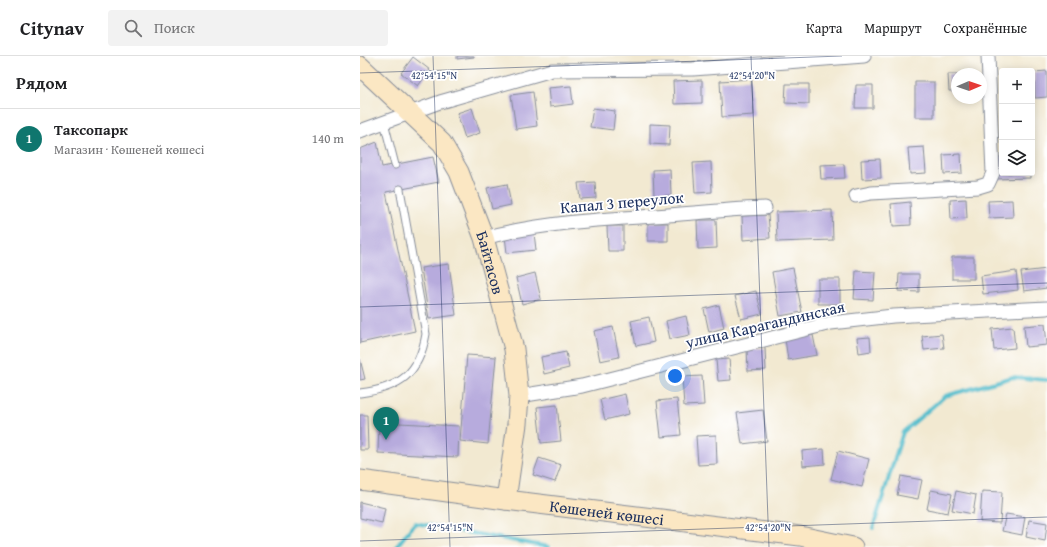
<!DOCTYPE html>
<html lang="ru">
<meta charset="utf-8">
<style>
:root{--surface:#fff;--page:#f2f2f2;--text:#202124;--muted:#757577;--line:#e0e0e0;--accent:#0f766e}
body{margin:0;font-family:"Gentium Book Plus",serif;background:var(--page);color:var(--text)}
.controls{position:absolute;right:12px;top:12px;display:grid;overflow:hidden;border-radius:4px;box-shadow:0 2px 10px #0003}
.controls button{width:36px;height:36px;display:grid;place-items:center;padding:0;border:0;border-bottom:1px solid var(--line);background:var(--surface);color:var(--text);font:20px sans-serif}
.compass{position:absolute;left:591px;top:12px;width:36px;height:36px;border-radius:50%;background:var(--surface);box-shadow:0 2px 10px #0003;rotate:88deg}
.you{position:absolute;left:315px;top:320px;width:14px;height:14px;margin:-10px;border:3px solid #fff;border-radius:50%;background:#1a73e8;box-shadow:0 0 0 6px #1a73e833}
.badge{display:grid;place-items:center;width:26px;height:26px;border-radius:50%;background:var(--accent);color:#fff;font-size:13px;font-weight:700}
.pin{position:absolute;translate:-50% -33px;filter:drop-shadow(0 1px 2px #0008)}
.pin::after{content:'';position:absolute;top:21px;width:14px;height:12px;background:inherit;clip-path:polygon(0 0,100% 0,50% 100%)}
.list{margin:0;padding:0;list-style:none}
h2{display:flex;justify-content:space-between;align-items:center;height:52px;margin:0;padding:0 16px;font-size:17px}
h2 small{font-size:13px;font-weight:400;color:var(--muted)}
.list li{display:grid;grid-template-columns:26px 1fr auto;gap:12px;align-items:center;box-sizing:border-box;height:60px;padding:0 16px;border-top:1px solid var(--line)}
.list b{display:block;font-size:15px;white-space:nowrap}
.list p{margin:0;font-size:13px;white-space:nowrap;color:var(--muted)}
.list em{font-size:13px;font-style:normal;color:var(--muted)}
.icon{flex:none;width:22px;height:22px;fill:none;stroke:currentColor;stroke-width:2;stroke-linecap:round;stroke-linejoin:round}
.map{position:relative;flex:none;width:687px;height:491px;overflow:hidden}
header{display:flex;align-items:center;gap:24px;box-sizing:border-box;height:56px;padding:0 20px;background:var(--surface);border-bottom:1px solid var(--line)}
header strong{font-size:19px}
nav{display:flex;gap:22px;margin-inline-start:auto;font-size:14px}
.search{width:280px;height:36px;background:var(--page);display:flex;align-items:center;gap:10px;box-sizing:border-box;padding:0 14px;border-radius:4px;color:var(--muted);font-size:15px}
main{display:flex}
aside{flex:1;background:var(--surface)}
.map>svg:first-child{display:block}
</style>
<header>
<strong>Citynav</strong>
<div class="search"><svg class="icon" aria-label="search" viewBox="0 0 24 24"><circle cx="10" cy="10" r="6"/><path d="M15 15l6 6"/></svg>Поиск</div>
<nav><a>Карта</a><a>Маршрут</a><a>Сохранённые</a></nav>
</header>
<main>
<aside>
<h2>Рядом<small></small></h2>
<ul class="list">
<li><span class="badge">1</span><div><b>Таксопарк</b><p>Магазин · Көшеней көшесі</p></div><em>140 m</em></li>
</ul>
</aside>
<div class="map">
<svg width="687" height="491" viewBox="0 0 687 491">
<rect width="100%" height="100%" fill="#fff"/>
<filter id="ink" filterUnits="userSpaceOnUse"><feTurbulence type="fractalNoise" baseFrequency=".025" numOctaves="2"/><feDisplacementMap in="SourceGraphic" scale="8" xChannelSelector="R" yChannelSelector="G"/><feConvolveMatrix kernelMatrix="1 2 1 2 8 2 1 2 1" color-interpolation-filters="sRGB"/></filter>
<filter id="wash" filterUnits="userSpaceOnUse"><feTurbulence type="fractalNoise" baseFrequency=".012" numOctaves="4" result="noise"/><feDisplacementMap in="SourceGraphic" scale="16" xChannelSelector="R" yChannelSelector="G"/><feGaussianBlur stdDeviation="0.9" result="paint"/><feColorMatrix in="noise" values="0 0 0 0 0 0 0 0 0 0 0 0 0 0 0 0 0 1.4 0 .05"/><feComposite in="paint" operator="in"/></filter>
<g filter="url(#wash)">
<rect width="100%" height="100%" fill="#f2e9d1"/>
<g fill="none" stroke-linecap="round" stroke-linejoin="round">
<path stroke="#4fbbca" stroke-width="4" d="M513 472 543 376 585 340 653 321 687 324
M36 491 55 467 189 491"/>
</g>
<g id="blocks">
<path fill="#b7abdd" d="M97 0H114V1L97 3Z
M53 1 70 14 58 30 41 17Z
M687 15V41L675 42 674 16Z
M588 18H597V35H589Z
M391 23 394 59 362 61 360 25Z
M342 24V47L314 48 313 25Z
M555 26H574V61H555Z
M426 28H449V48L425 47Z
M496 29H513V52H495Z
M211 30 213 48 190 51 188 32Z
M173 36 177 70 156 73 151 39Z
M112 52 120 77 105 82 97 57Z
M233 52 255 55 253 74 230 71Z
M290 68 310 69 309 89 290 88Z
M17 86 22 111 73 101 79 126 26 136 55 275 0 287V93Z
M564 91 566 117 550 118 548 92Z
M601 98 602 117 584 118 583 99Z
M636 101H642V117H670V122L636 123Z
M520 103 521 122 502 123 501 104Z
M351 106 352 136 335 137 333 107Z
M484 108 485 122 461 123 460 109Z
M310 113 311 139 294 140 293 114Z
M235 126 236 142 220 143 218 127Z
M147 128 151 149 132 153 127 132Z
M606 143 607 162 591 163 590 144Z
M652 144 653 161 629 162 628 145Z
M550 146 551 169 533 170 531 148Z
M472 154 473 184 417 186 416 156Z
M408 159 410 182 383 184 382 160Z
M337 164H356L357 192 338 193Z
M288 167H308V185H288Z
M247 170H263V195H248Z
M174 177 176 194 147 197 145 180Z
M592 201H614V223H592Z
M89 208 96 259 69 263 61 212Z
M433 212 442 256 420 260 412 216Z
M687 213V232L664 235 661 216Z
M496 215 515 216 513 244 494 243Z
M656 215 658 234 623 238 621 220Z
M175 217 181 243 162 248 156 222Z
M539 218H559V236L538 235Z
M458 223H480V248H458Z
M396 235 402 258 381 263 375 240Z
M359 249 364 272 349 276 344 253Z
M326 260 330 279 310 283 306 265Z
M289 261 294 286 276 290 271 265Z
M685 268 687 289 666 291 664 270Z
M253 271 259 301 240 305 234 275Z
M653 271 655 292 634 294 632 273Z
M582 278 584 292 564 294 562 280Z
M453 279 457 299 428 304 425 283Z
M510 281 511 295 499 297 497 282Z
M405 292 406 314 388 315 387 293Z
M206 296 209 312 184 318 181 301Z
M107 299 136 301 128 388 100 385Z
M0 303 5 323 0 324Z
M369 303 371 324 358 325 356 304Z
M342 320 344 349 324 350 322 321Z
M265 338 269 358 245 364 240 344Z
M317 343 321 379 301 381 297 345Z
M197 349 201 385 181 387 177 351Z
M403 354 407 385 382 388 377 357Z
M0 359H7L8 394H0Z
M19 366 99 370 98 401 18 397Z
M356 379 357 408 338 409 336 380Z
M464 393 465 408 443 410 442 395Z
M478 395 509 403 502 431 471 423Z
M179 402 201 409 195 426 173 419Z
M541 420 562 424 558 443 537 439Z
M571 434 592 438 588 457 567 453Z
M596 435 616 439 613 458 592 454Z
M622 435 642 436 640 467 620 466Z
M0 446 25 452 22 467 0 462Z
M646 458 665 461 662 479 642 475Z
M669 464 687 467 685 485 666 481Z"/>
</g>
</g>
<g filter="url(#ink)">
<use href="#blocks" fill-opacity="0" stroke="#868c98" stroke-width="1"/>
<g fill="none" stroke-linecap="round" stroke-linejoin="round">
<g stroke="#868c98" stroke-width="9">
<path id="lane" d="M24 66 35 109
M0 337C40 332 59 318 66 278L40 133"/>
</g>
<g stroke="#868c98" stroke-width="15">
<path id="street" d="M0 75 80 46 192 14 333 13 504 0
M496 140 511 137 618 131 628 128 633 117 628 0
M124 182C184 166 247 163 308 159 340 157 372 153 405 152
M159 340 222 330 471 267 533 260 687 252"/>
</g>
<g stroke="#868c98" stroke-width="21">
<g id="secondary">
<path id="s1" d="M0 10 82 87 99 116 124 182 154 293 159 340 157 368 146 444"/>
<path id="s2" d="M0 424 146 444 440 480 493 491"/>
</g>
</g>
<use href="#lane" stroke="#fff" stroke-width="7"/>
<use href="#street" stroke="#fff" stroke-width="13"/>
<use href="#secondary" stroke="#fbe7c3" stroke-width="19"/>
</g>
</g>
<path fill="none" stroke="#1b2f5e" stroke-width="1" stroke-opacity="0.45" d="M73 0 90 491M391 0 409 491M0 17 482 0M0 251 687 227M0 485 687 461"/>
<g text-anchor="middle" stroke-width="3.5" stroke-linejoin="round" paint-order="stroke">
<g font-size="16" fill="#1b2f5e" stroke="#fff">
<text transform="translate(262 146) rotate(-5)" y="6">Капал 3 переулок</text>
<text dy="6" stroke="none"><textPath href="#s1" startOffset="242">Байтасов</textPath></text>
<text transform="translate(405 268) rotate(-13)" y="6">улица Карагандинская</text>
<text dy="6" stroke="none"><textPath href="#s2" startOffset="249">Көшеней көшесі</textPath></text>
</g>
</g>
<g font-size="10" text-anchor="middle" fill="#1b2f5e" stroke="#fff" stroke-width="3.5" stroke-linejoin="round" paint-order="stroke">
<text x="74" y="23">42°54'15"N</text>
<text x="392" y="23">42°54'20"N</text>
<text x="90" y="475">42°54'15"N</text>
<text x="408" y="475">42°54'20"N</text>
</g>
</svg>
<div class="controls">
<button>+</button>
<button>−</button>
<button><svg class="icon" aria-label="layers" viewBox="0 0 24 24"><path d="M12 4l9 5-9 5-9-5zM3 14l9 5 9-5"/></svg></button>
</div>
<svg class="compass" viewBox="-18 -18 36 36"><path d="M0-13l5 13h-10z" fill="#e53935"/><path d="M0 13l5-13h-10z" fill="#757577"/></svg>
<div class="you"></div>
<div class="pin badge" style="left:26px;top:384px">1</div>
</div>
</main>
